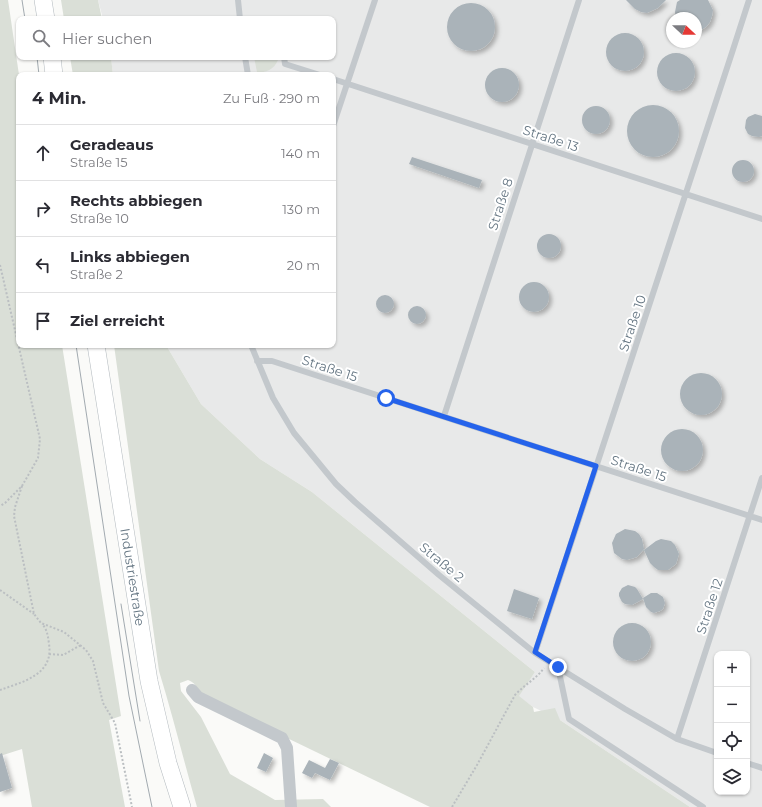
<!DOCTYPE html>
<html lang="de">
<meta charset="utf-8">
<style>
:root{--surface:#fff;--page:#f7f7f7;--text:#2b2b33;--muted:#7c7c81;--line:#e1e1e2}
body{margin:0;font-family:Montserrat,sans-serif;background:var(--page);color:var(--text)}
.controls{position:absolute;right:12px;bottom:12px;display:grid;overflow:hidden;border-radius:8px;box-shadow:0 1px 3px #0004}
.controls button{width:36px;height:36px;display:grid;place-items:center;padding:0;border:0;border-bottom:1px solid var(--line);background:var(--surface);color:var(--text);font:20px sans-serif}
.compass{position:absolute;left:666px;top:12px;width:36px;height:36px;border-radius:50%;background:var(--surface);box-shadow:0 1px 3px #0004;rotate:112deg}
.stop{position:absolute;width:12px;height:12px;margin:-9px;border:3px solid #2563eb;border-radius:50%;background:#fff}
.stop.end{background:#2563eb;border-color:#fff;box-shadow:0 1px 4px #0008}
.list{margin:0;padding:0;list-style:none}
h2{display:flex;justify-content:space-between;align-items:center;height:52px;margin:0;padding:0 16px;font-size:17px}
h2 small{font-size:13px;font-weight:400;color:var(--muted)}
.list li{display:grid;grid-template-columns:26px 1fr auto;gap:12px;align-items:center;box-sizing:border-box;height:56px;padding:0 16px;border-top:1px solid var(--line)}
.list b{display:block;font-size:15px;white-space:nowrap}
.list p{margin:0;font-size:13px;white-space:nowrap;color:var(--muted)}
.list em{font-size:13px;font-style:normal;color:var(--muted)}
.icon{flex:none;width:22px;height:22px;fill:none;stroke:currentColor;stroke-width:2;stroke-linecap:round;stroke-linejoin:round}
.map{position:relative;flex:none;width:762px;height:807px;overflow:hidden}
.search{position:absolute;background:var(--surface);box-shadow:0 1px 3px #0004;left:16px;top:16px;width:320px;height:44px;display:flex;align-items:center;gap:10px;box-sizing:border-box;padding:0 14px;border-radius:8px;color:var(--muted);font-size:15px}
.panel{position:absolute;background:var(--surface);box-shadow:0 1px 3px #0004;left:16px;top:72px;width:320px;height:276px;border-radius:8px}
.map>svg:first-child{display:block}
</style>
<div class="map">
<svg width="762" height="807" viewBox="0 0 762 807">
<defs>
<filter id="shadow"><feDropShadow dx="3" dy="3" stdDeviation="2" flood-color="#0004"/></filter>
</defs>
<rect width="100%" height="100%" fill="#fafaf8"/>
<path fill="#e8e9e9" fill-rule="evenodd" d="M98 0H762V807H690L560 720 533 707 518 696 535 672 312 492 260 459 201 404 166 345H333V75H113L111 57H333V19H103ZM672 18H696V42H672ZM717 654H747V792H717Z"/>
<path fill="#dadfd7" d="M0 0H8L19 75V345H62L121 716 109 720 125 807H32L22 749 0 756Z
M61 0H98L102 19H64Z
M70 57H111L113 75H73Z
M254 57H279C276 68 268 73 257 72Z
M114 345H166L201 404 260 459 312 492 535 672 519 696 533 707 534 712 555 708 560 720 690 807H430L200 696C198 688 196 683 188 680L180 683 181 691 201 717 230 774 275 800 323 799 331 807H197C184 762 173 716 159 671Z"/>
<path fill="#aab3b9" filter="url(#shadow)" d="M626 0H666L658 8 647 13 641 12 635 9Z
M680 0H708L713 10 712 16 710 22 706 27 696 33V18H676L675 12 677 2Z
M447 27a24 24 0 1 1 48 0a24 24 0 1 1-48 0Z
M606 52a19 19 0 1 1 38 0a19 19 0 1 1-38 0Z
M657 72a19 19 0 1 1 38 0a19 19 0 1 1-38 0Z
M485 85a17 17 0 1 1 34 0a17 17 0 1 1-34 0Z
M627 131a26 26 0 1 1 52 0a26 26 0 1 1-52 0Z
M582 120a14 14 0 1 1 28 0a14 14 0 1 1-28 0Z
M755 114 762 116V136L759 137 752 136 748 134 745 128 746 120 748 117Z
M412 157 482 180 479 188 409 164Z
M732 171a11 11 0 1 1 22 0a11 11 0 1 1-22 0Z
M537 246a12 12 0 1 1 24 0a12 12 0 1 1-24 0Z
M519 297a15 15 0 1 1 30 0a15 15 0 1 1-30 0Z
M376 304a9 9 0 1 1 18 0a9 9 0 1 1-18 0Z
M408 315a9 9 0 1 1 18 0a9 9 0 1 1-18 0Z
M680 394a21 21 0 1 1 42 0a21 21 0 1 1-42 0Z
M661 450a21 21 0 1 1 42 0a21 21 0 1 1-42 0Z
M625 529 635 531 639 534 642 539 644 549 637 557 627 560 622 559 614 553 612 543 616 534Z
M661 539 671 541 675 545 679 554 676 564 668 570H658L654 567 650 563 644 550 656 541Z
M628 585 635 587 637 589 643 599 632 605 625 604 622 602 619 596V593L622 588Z
M514 589 539 598 532 619 507 611Z
M651 593H657L663 597 665 603 663 609 660 611 654 613 651 612 646 607 643 598Z
M613 642a19 19 0 1 1 38 0a19 19 0 1 1-38 0Z
M2 753 12 788 0 792V754Z
M264 753 273 758 266 772 257 768Z
M330 759 339 763 330 780 315 773 312 778 302 773 309 760 325 768Z"/>
<g fill="none" stroke-linecap="round" stroke-linejoin="round">
<g stroke="#b3babf" stroke-width="18">
<path id="secondary" d="M43 0 46 19
M52 57 54 75
M96 345 149 681 168 763 182 807"/>
</g>
<path stroke="#bbbfc2" stroke-width="2" stroke-dasharray="2 2" stroke-linecap="butt" d="M0 265 40 439 38 458 22 486 5 503 0 506
M22 486 15 507 14 516 34 614 41 623 64 632 86 650 93 661 103 703 115 723 132 807
M0 590 34 614
M49 654 63 655 81 645
M0 690C22 682 54 675 49 644 48 636 47 629 42 624
M452 807 477 765 515 695C524 685 536 679 544 668"/>
<path stroke="#c3c8cc" stroke-width="6" d="M238 0 240 19
M245 57 248 75
M284 57 285 64 320 75
M333 79 762 219
M333 126 375 0
M251 345 273 398 294 433 336 484 355 502 439 575 535 653 625 709 677 739 717 753
M257 361H272L762 520
M444 416 579 0
M535 653C606 435 679 218 749 0
M558 667 569 719 703 807
M677 739 762 478
M747 763 762 768"/>
<path stroke="#c3c8cc" stroke-width="12" d="M192 690 198 697 282 738 287 748 291 807"/>
<use href="#secondary" stroke="#fff" stroke-width="17"/>
<path stroke="#a2aab0" stroke-width="1" d="M22 0 25 19
M37 57 39 75
M76 345 129 696 152 807
M121 604 140 721"/>
</g>
<g fill="none" stroke-linecap="round" stroke-linejoin="round">
<path stroke="#2563eb" stroke-width="5" d="M386 398 596 466 535 652 558 667"/>
</g>
<g text-anchor="middle" stroke-width="4" stroke-linejoin="round" paint-order="stroke">
<g font-size="13" fill="#657683" stroke="#fff">
<text transform="translate(551 138) rotate(18)" y="5">Straße 13</text>
<text transform="translate(500 204) rotate(-72)" y="5">Straße 8</text>
<text transform="translate(632 323) rotate(-71)" y="5">Straße 10</text>
<text transform="translate(330 368) rotate(18)" y="5">Straße 15</text>
<text transform="translate(639 468) rotate(18)" y="5">Straße 15</text>
<text transform="translate(442 562) rotate(40)" y="5">Straße 2</text>
<text transform="translate(133 577) rotate(81)" y="5">Industriestraße</text>
<text transform="translate(709 606) rotate(-72)" y="5">Straße 12</text>
</g>
</g>
</svg>
<div class="controls">
<button>+</button>
<button>−</button>
<button><svg class="icon" aria-label="locate" viewBox="0 0 24 24"><circle cx="12" cy="12" r="6"/><path d="M12 2v4M12 18v4M2 12h4M18 12h4"/></svg></button>
<button><svg class="icon" aria-label="layers" viewBox="0 0 24 24"><path d="M12 4l9 5-9 5-9-5zM3 14l9 5 9-5"/></svg></button>
</div>
<svg class="compass" viewBox="-18 -18 36 36"><path d="M0-13l5 13h-10z" fill="#e53935"/><path d="M0 13l5-13h-10z" fill="#7c7c81"/></svg>
<div class="stop" style="left:386px;top:398px"></div>
<div class="stop end" style="left:558px;top:667px"></div>
<div class="search"><svg class="icon" aria-label="search" viewBox="0 0 24 24"><circle cx="10" cy="10" r="6"/><path d="M15 15l6 6"/></svg>Hier suchen</div>
<section class="panel">
<h2>4 Min.<small>Zu Fuß · 290 m</small></h2>
<ul class="list">
<li><svg class="icon" aria-label="ahead" viewBox="0 0 24 24"><path d="M12 20V5M6 11l6-6 6 6"/></svg><div><b>Geradeaus</b><p>Straße 15</p></div><em>140 m</em></li>
<li><svg class="icon" aria-label="right" viewBox="0 0 24 24"><path d="M7 20v-9h11M14 6l5 5-5 5"/></svg><div><b>Rechts abbiegen</b><p>Straße 10</p></div><em>130 m</em></li>
<li><svg class="icon" aria-label="left" viewBox="0 0 24 24"><path d="M17 20v-9H6M10 6l-5 5 5 5"/></svg><div><b>Links abbiegen</b><p>Straße 2</p></div><em>20 m</em></li>
<li><svg class="icon" aria-label="arrive" viewBox="0 0 24 24"><path d="M6 21V4h12l-3 4 3 4H6"/></svg><div><b>Ziel erreicht</b></div></li>
</ul>
</section>
</div>
